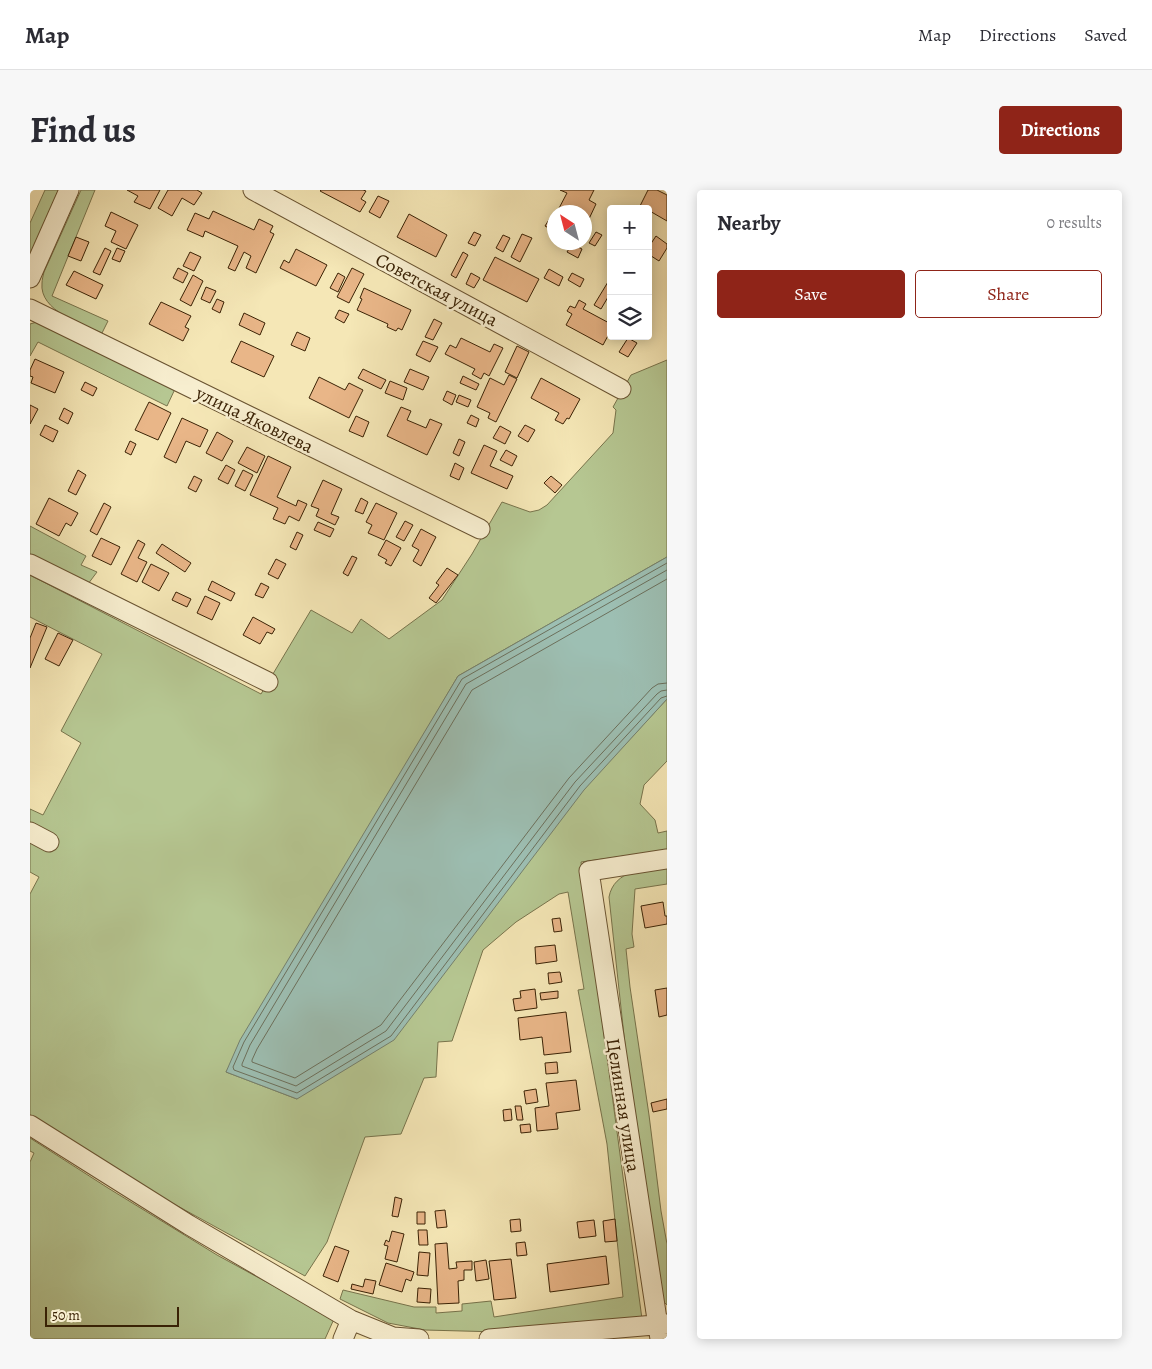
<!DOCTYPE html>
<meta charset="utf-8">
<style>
:root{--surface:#fff;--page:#f7f7f7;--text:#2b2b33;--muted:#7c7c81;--line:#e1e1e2;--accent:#8f2418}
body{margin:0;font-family:Alegreya,serif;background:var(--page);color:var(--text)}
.controls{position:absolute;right:15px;top:15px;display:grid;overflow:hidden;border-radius:5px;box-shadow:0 2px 12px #0003}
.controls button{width:45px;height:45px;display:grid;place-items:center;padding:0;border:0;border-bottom:1px solid var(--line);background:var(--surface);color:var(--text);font:25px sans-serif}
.compass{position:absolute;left:517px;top:15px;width:45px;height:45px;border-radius:50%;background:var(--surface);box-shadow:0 2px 12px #0003;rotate:324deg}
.scale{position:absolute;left:15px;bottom:12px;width:134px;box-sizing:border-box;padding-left:5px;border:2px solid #3a2205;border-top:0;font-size:14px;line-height:18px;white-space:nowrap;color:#3a2205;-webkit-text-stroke:4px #f8efd0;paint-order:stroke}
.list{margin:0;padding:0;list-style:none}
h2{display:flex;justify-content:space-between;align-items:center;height:65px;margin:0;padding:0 20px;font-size:21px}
h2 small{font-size:16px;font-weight:400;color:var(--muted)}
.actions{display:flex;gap:10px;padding:15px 20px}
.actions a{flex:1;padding:11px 0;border:1px solid var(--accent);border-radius:5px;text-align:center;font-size:18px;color:var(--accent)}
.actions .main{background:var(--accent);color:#fff}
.icon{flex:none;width:28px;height:28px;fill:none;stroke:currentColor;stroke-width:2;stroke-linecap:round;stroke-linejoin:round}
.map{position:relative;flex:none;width:637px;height:1149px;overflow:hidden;border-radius:5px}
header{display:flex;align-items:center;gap:30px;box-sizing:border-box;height:70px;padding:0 25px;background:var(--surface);border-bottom:1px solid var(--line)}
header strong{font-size:24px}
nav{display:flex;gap:28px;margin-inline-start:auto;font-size:18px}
.intro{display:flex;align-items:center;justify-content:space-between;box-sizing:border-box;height:120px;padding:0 30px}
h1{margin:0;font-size:35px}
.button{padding:12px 22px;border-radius:5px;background:var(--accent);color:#fff;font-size:18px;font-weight:700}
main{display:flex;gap:30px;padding:0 30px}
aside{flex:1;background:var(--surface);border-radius:5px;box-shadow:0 2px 12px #0003}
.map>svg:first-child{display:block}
</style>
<header>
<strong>Map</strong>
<nav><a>Map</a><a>Directions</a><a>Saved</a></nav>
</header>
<div class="intro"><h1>Find us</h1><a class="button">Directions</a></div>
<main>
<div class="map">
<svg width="637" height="1149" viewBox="0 0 637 1149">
<rect width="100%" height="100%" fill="#f5e7b6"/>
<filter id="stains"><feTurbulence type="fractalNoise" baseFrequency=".004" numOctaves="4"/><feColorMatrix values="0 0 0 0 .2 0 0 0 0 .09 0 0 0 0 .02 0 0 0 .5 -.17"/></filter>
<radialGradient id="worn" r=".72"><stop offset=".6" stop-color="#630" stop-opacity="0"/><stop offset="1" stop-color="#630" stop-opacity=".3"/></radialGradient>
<path fill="#b6c792" stroke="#78744c" d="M15 0H35L0 79V33Z
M51 0H65L22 106 78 131 72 143C52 134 9 121 12 93 12 90 13 86 14 82Z
M7 132 145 199 137 216 8 152 0 166V134Z
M637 170V367L428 486 196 882 267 909 637 509V571L614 595 610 614 625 630 628 643 637 641V660L551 672 612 1129 470 1142 395 1140 358 1133 310 1109 313 1100 384 1117H406V1123L432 1121V1114L461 1111 464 1127 593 1107 577 954 548 800 554 799 538 702 529 704 486 732 453 760 422 851 408 852 406 887 394 888 371 944 335 947 297 1052 275 1086 122 1002 0 925V704L9 687 0 682V619L13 625 51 553 31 541 72 464 0 427V385L231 504 281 420 322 443 331 429 359 449 412 410 442 364 472 312 500 322 509 320 517 315 583 243 586 220 583 217 601 185Z
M0 336 56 366 51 375 67 382 55 398 0 369Z
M637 674V694L605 699 602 744 604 757 596 759 600 797 619 925 631 1021 637 1054V1115L634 1112 632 1106 596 864 579 707C584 680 615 679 637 674Z
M0 948 78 998 187 1065 304 1129 295 1149H0V972L4 963 0 961Z"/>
<path fill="#9dbfb3" stroke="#75806d" d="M637 367V509L554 600 364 850 267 909 196 882 210 850 428 486Z"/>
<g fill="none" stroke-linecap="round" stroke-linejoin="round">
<path stroke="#6c705c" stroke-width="1" d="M637 373 432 489 214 852 203 877 204 880 267 903 361 846 550 596 631 508 637 506
M637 380 436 494 220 855 212 874V876L266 896 356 841 545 592 627 504 631 501 637 500
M637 389 442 500 227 859 222 870V872L265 888 351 835 539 588 622 498 628 494 637 493"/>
</g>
<path fill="#e9b688" stroke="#3a2205" d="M97 0H130L120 19 104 12 108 6Z
M138 0H167L172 3 164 15 152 8 142 26 128 18Z
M291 0H333L336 1 331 9 336 12 330 22 290 1Z
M530 0H564L559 10 566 14 558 31 554 29V22H527L537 3Z
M618 0H627L637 5V31L618 20V19H615L610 16Z
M348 6 359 11 350 28 339 22Z
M183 21 224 40 229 29 243 36 240 42 244 44 226 83 216 78 221 66 214 62 205 81 198 78 208 56 175 41 173 47 157 40 165 23 179 29Z
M81 22 108 35 96 59 81 52 86 41 75 36Z
M379 24 417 45 406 67 367 47Z
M520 28 524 30V41L515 36Z
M444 42 451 45 445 56 438 53Z
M566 42 572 45 565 56 559 53Z
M492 44 502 48 490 72 481 67Z
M473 45 480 48 473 62 466 58Z
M626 46 637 54V58L629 71 618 64V58Z
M46 47 59 52 51 71 38 66Z
M542 54 552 59 548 68 537 62Z
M75 58 81 61 70 85 63 82Z
M87 58 95 61 90 72 82 69Z
M266 59 297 75 286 96 250 78 254 70 259 73Z
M160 62 171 67 164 81 153 76Z
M433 62 438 65 426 88 421 85Z
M465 67 509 89 497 112 453 90Z
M148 78 158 83 153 93 143 88Z
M322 78 334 84 319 113 307 107Z
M519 79 533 87 529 96 514 88Z
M44 81 73 95 66 109 36 95Z
M308 83 315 87 308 102 300 98Z
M441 83 450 88 444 98 436 94Z
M542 83 554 89 550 97 538 90Z
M163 85 173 91 161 116 150 110Z
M581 87V102L571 119 564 115Z
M176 97 186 101 180 113 171 109Z
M334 98 381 120 372 140 368 138 366 141 357 137 358 134 327 120 332 109 330 108Z
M187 109 194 112 190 123 182 119Z
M549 110 556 114 553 119 581 134V140L573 155 536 135 542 124 537 121 540 116 545 118Z
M131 112 161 126 155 137 159 139 153 151 119 134Z
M309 120 319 124 314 133 305 128Z
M214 123 235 133 230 145 209 135Z
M404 129 412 133 403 150 395 147Z
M267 142 280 148 275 161 261 155Z
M431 148 460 162 464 154 473 158 459 186 454 183 451 189 442 184 445 179 415 164 420 155 426 158Z
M598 148 607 153 598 167 589 162Z
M211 151 244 166 234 187 201 172Z
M393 151 408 157 400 172 386 165Z
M487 156 499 162 487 188 475 182Z
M5 169 34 182 25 203 1 193 3 187 0 186V180Z
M333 179 356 190 351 199 328 188Z
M380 179 399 187 393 200 374 192Z
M479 185 487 189 466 232 458 228 460 223 447 217 460 188 474 195Z
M433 186 449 194 446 200 430 193Z
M289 187 315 200 319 193 333 200 319 228 279 208Z
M511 188 550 209 539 229 537 228 533 234 525 230 529 223 501 208Z
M360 191 377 198 373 210 355 203Z
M55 192 67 198 63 206 51 200Z
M417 201 426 205 422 215 413 210Z
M429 205 441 210 438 217 426 212Z
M119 212 141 223 128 250 105 240Z
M0 215 8 219 0 234Z
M371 217 381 221 377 230 396 238 400 229 412 234 397 265 357 246Z
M34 218 43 223 38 234 29 229Z
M441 225 449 229 446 237 437 233Z
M326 226 339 232 333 247 319 241Z
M152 228 178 240 170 257 156 251 146 273 134 267Z
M15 235 28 241 23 252 10 245Z
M495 235 505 240 498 252 488 246Z
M470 236 481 242 475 254 463 248Z
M187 242 203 251 192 271 176 263Z
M429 249 435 252 429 266 423 263Z
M100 251 106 254 101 265 95 262Z
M454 255 467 261 460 276 483 286 477 299 441 283Z
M217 257 235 266 227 283 208 273Z
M476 260 487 266 482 276 470 270Z
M238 266 261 277 247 307 266 316 268 310 277 314 269 331 259 326 255 334 243 329 248 318 220 305Z
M425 273 434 278 429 290 420 286Z
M196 275 205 280 198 294 188 289Z
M48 280 56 285 46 305 38 301Z
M213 280 223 285 215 301 205 296Z
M164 286 172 290 166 302 158 298Z
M521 286 532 295 525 303 514 293Z
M293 290 312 299 301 324 309 327 305 335 286 326 289 319 281 316Z
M19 308 48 323 41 336 36 333 29 346 6 334Z
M331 308 338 312 333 324 325 321Z
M74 313 81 317 67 345 60 341Z
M346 313 367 323 354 350 338 343 342 335 336 332Z
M375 331 383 335 374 351 366 347Z
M288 332 304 339 300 347 284 340Z
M391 339 406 347 391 376 383 371 389 360 382 356Z
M267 342 273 345 266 360 260 357Z
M71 348 90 357 81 375 62 366Z
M108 350 115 354 108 368 117 372 107 392 91 384Z
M356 350 371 358 361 376 355 373 357 370 348 365Z
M132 354 161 373 155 382 126 363Z
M322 366 327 368 318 386 313 383Z
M246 369 256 374 248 389 238 384Z
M121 374 139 383 129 401 112 392Z
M417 378 428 385 406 413 399 408 409 395 406 393Z
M182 391 205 403 201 411 178 400Z
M231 393 239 397 233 408 225 405Z
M146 402 161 409 157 417 142 410Z
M175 406 190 413 182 430 167 423Z
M223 427 245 439 242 444 237 442 230 454 213 445Z
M6 433 17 437 0 478V448Z
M28 443 43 450 29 476 15 469Z
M633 712 635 726H637V734L615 738 611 716Z
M530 728 532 741 524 742 522 729Z
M525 755 527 771 506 774 505 757Z
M530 782 532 792 519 794 518 783Z
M637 798V825L629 827 625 800Z
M505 799 507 818 485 821 483 809 491 808 490 801Z
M528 801V808L511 810 510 803Z
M536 822 541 862 514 865 512 847 490 850 488 828Z
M527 872 528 883 516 884 515 873Z
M546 890 550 920 526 923 528 939 507 941 505 918 519 916 516 893Z
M506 899 508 912 496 914 494 901Z
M637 909V919L623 922 621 913Z
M485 916H491L493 930H487Z
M481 919 482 930 474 931 473 920Z
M500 934 501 942 491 943 490 935Z
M365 1007 372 1009 368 1027 362 1026Z
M415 1020 417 1037 407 1038 405 1021Z
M387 1022H395V1034H387Z
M490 1029 491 1041 481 1042 480 1030Z
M585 1029 587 1051 575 1052 573 1031Z
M564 1030 566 1046 549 1048 547 1032Z
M388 1040H397L398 1055H389Z
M362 1041 374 1044 367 1072 355 1069 358 1056 354 1055 356 1050 359 1052Z
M495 1052 497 1065 487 1066 486 1053Z
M417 1053 419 1079 427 1078 426 1072 442 1071V1080H434V1090L428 1091 429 1113 408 1114 405 1054Z
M305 1056 319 1061 308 1092 293 1086Z
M389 1062 400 1063 398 1086 387 1085Z
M576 1066 579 1094 520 1102 517 1074Z
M481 1069 486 1108 464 1110 459 1071Z
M456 1070 459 1089 446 1091 444 1072Z
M356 1073 384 1082 381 1091 376 1089 372 1102 349 1095Z
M335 1089 346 1091 343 1104 321 1099 322 1094 333 1097Z
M388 1098 401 1099 400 1113 387 1112Z"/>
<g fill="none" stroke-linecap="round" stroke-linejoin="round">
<g stroke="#695331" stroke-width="21">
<path id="minor" d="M223 0 591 199
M0 88 39 0
M0 119 450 339
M0 374 238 492
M0 642 19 652
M0 935 159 1035 321 1130 363 1147 389 1149
M313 1149 321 1130
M459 1149 637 1134
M630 1149 559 681 637 669"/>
</g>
<use href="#minor" stroke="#f8efd0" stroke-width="19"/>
</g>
<g text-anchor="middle" stroke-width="5" stroke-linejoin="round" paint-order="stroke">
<g font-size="19" fill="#3a2205" stroke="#f8efd0">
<text transform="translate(407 99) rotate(28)" y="7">Советская улица</text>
<text transform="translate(225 229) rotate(26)" y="7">улица Яковлева</text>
<text transform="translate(594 915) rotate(81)" y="7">Целинная улица</text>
</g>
</g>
<rect width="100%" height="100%" filter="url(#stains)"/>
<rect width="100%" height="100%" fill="url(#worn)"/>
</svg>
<div class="controls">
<button>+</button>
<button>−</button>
<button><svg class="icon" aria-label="layers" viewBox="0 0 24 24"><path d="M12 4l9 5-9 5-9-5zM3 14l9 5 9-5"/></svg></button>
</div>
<svg class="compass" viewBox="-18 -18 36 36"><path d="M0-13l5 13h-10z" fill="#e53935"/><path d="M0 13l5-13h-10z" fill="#7c7c81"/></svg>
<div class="scale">50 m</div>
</div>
<aside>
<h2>Nearby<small>0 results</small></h2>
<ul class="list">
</ul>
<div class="actions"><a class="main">Save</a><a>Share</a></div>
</aside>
</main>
